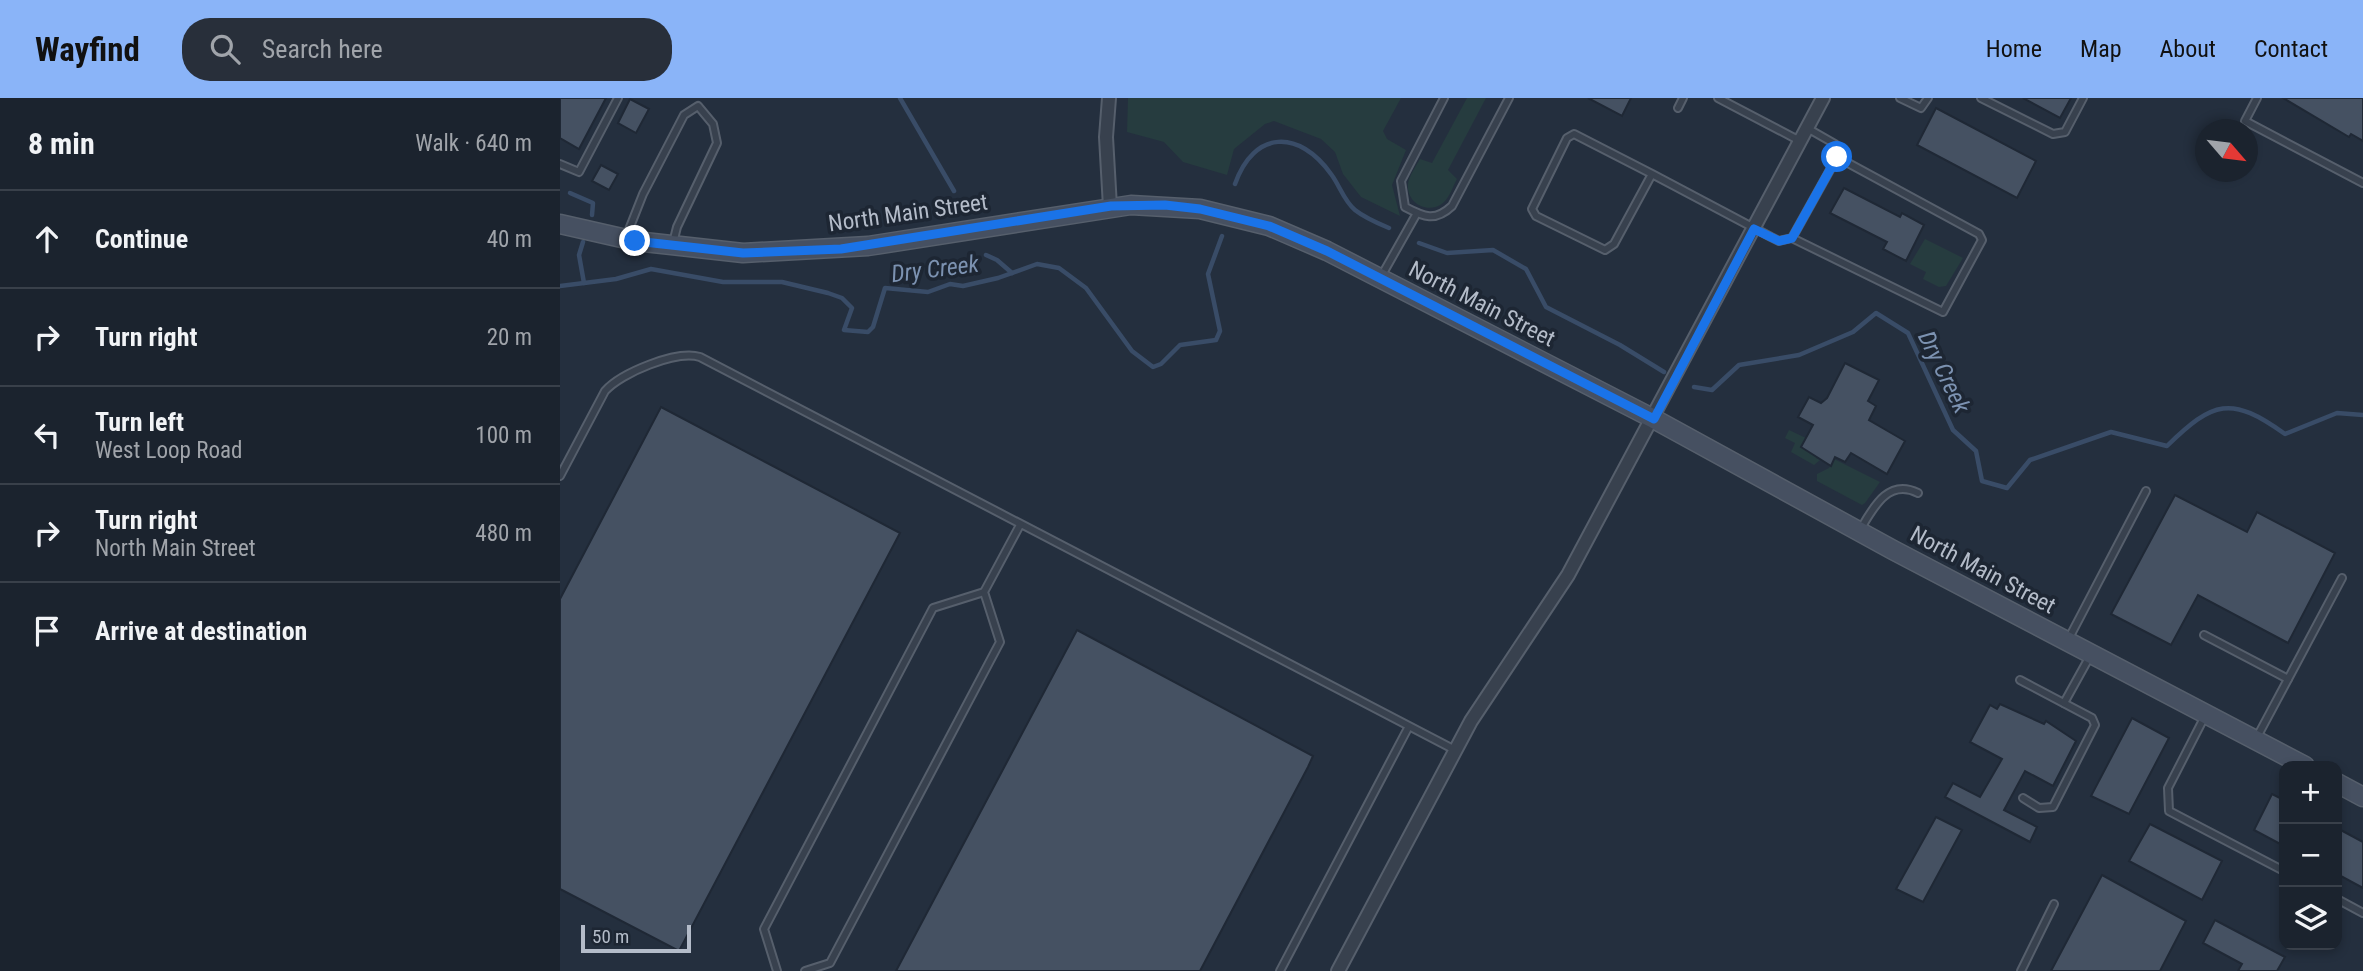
<!DOCTYPE html>
<html lang="en">
<head>
<meta charset="utf-8">
<style>
  body { margin:0; font-family:"Roboto Condensed",sans-serif; background:#282f3a; color:#f1f3f6 }
  .controls { position:absolute; right:21px; bottom:21px; display:grid; overflow:hidden; border-radius:14px; box-shadow:0 4px 10px #0003 }
  .controls button { width:63px; height:63px; display:grid; place-items:center; padding:0; border:0; border-bottom:2px solid #39404a; background:#1b232e; color:#f1f3f6; font:35px sans-serif }
  .compass { position:absolute; left:1635px; top:21px; width:63px; height:63px; border-radius:50%; background:#1b232e; box-shadow:0 4px 10px #0003; rotate:118deg }
  .scale { position:absolute; left:21px; bottom:18px; width:110px; box-sizing:border-box; padding-left:7px; border:4px solid #b4bcc9; border-top:0; font-size:19px; line-height:24px; white-space:nowrap; color:#b4bcc9; -webkit-text-stroke:5px #1d2633; paint-order:stroke }
  .stop { position:absolute; width:21px; height:21px; margin:-16px; border:5px solid #1a73e8; border-radius:50%; background:#fff }
  .stop.end { background:#1a73e8; border-color:#fff; box-shadow:0 2px 7px #0008 }
  .list { margin:0; padding:0; list-style:none }
  h2 { display:flex; justify-content:space-between; align-items:center; height:91px; margin:0; padding:0 28px; font-size:30px }
  h2 small { font-size:23px; font-weight:400; color:#a0a4aa }
  .list li { display:grid; grid-template-columns:46px 1fr auto; gap:21px; align-items:center; box-sizing:border-box; height:98px; padding:0 28px; border-top:2px solid #39404a }
  .list b { display:block; font-size:26px; white-space:nowrap }
  .list p { margin:0; font-size:23px; white-space:nowrap; color:#a0a4aa }
  .list em { font-size:23px; font-style:normal; color:#a0a4aa }
  .icon { flex:none; width:38px; height:38px; fill:none; stroke:currentColor; stroke-width:2; stroke-linecap:round; stroke-linejoin:round }
  .map { position:relative; flex:none; width:1803px; height:873px; overflow:hidden }
  header { display:flex; align-items:center; gap:42px; box-sizing:border-box; height:98px; padding:0 35px; background:#8ab4f8; color:#111 }
  header strong { font-size:33px }
  nav { display:flex; gap:38px; margin-inline-start:auto; font-size:24px }
  .search { width:490px; height:63px; background:#282f3a; display:flex; align-items:center; gap:18px; box-sizing:border-box; padding:0 24px; border-radius:28px; color:#a0a4aa; font-size:26px }
  main { display:flex }
  aside { flex:1; background:#1b232e }
  .map>svg:first-child { display:block }
</style>
</head>
<body>
<header>
<strong>Wayfind</strong>
<div class="search"><svg class="icon" aria-label="search" viewBox="0 0 24 24"><circle cx="10" cy="10" r="6"/><path d="M15 15l6 6"/></svg>Search here</div>
<nav><a>Home</a><a>Map</a><a>About</a><a>Contact</a></nav>
</header>
<main>
<aside>
<h2>8 min<small>Walk · 640 m</small></h2>
<ul class="list">
<li><svg class="icon" aria-label="ahead" viewBox="0 0 24 24"><path d="M12 20V5M6 11l6-6 6 6"/></svg><div><b>Continue</b></div><em>40 m</em></li>
<li><svg class="icon" aria-label="right" viewBox="0 0 24 24"><path d="M7 20v-9h11M14 6l5 5-5 5"/></svg><div><b>Turn right</b></div><em>20 m</em></li>
<li><svg class="icon" aria-label="left" viewBox="0 0 24 24"><path d="M17 20v-9H6M10 6l-5 5 5 5"/></svg><div><b>Turn left</b><p>West Loop Road</p></div><em>100 m</em></li>
<li><svg class="icon" aria-label="right" viewBox="0 0 24 24"><path d="M7 20v-9h11M14 6l5 5-5 5"/></svg><div><b>Turn right</b><p>North Main Street</p></div><em>480 m</em></li>
<li><svg class="icon" aria-label="arrive" viewBox="0 0 24 24"><path d="M6 21V4h12l-3 4 3 4H6"/></svg><div><b>Arrive at destination</b></div></li>
</ul>
</aside>
<div class="map">
<svg width="1803" height="873" viewBox="0 0 1803 873">
  <rect width="100%" height="100%" fill="#242f3e"/>
  <g fill="#263c3f">
    <polygon points="568,0 841,0 823,33 827,41 846,52 832,87 840,118 801,99 783,76 775,54 761,41 714,23 705,26 674,51 667,77 623,64 604,44 567,34"/>
    <path d="M907 0H926L888 72 897 81C893 88 890 99 883 105 868 117 846 105 848 86 849 78 856 68 860 61L872 65Z"/>
    <polygon points="1365,141 1403,160 1386,188 1379,189 1363,181 1366,174 1350,166"/>
    <polygon points="1229,332 1246,340 1241,349 1257,357 1256,360 1260,362 1254,367 1231,354 1235,345 1225,340"/>
    <polygon points="1274,361 1320,384 1305,405 1302,407 1257,383 1257,376 1269,370"/>
  </g>
  <g fill="none" stroke-linecap="round" stroke-linejoin="round">
    <g stroke="#394c67" stroke-width="4.5">
      <polyline points="340,0 394,93"/>
      <path d="M675 86C694 32 739 31 771 76 780 88 784 103 795 112 805 120 817 125 829 130"/>
      <polyline points="10,95 33,105 32,117"/>
      <polyline points="23,144 19,157 24,185"/>
      <polyline points="859,145 887,155 933,152 966,171 986,209 1060,247 1104,274"/>
      <polyline points="426,157 437,162 452,175"/>
      <polyline points="0,188 56,181 91,171 163,184 222,184 268,195 282,200 292,210 284,232 308,234 313,229 325,190 368,194 390,186 403,188 438,180 477,166 499,170 526,190 572,253 593,269 601,266 620,247 656,242 660,233 648,176 662,138"/>
      <path d="M1134 289 1152 292 1179 267 1239 257 1293 234 1316 215 1348 235 1393 332 1416 353 1422 383 1447 390 1470 362 1551 334 1607 348C1653 303 1671 297 1725 336L1777 315 1803 317"/>
    </g>
  </g>
  <g fill="#455162" stroke="#1f2835" stroke-width="2">
    <polygon points="0,0 46,0 19,51 0,40"/>
    <polygon points="1028,0 1071,0 1062,18"/>
    <polygon points="1463,0 1511,0 1500,20"/>
    <polygon points="1723,0 1803,0 1803,43 1791,36 1789,39"/>
    <polygon points="70,1 89,11 76,35 58,25"/>
    <polygon points="1376,10 1476,63 1457,100 1357,47"/>
    <polygon points="41,67 58,76 49,92 32,83"/>
    <polygon points="1284,90 1340,119 1342,115 1364,127 1346,163 1323,151 1327,144 1270,115"/>
    <polygon points="1285,265 1319,282 1308,303 1316,308 1309,322 1345,343 1327,376 1291,355 1285,364 1275,359 1271,368 1241,349 1253,327 1238,319 1249,299 1261,305 1267,300"/>
    <polygon points="101,309 340,435 119,853 0,791 0,501"/>
    <polygon points="1615,397 1687,434 1697,414 1775,455 1728,545 1638,497 1611,547 1551,516"/>
    <polygon points="517,532 753,658 748,669 640,873 336,873"/>
    <polygon points="1440,606 1484,626 1486,623 1516,643 1493,688 1465,673 1444,712 1477,729 1470,744 1385,699 1393,685 1420,699 1442,661 1410,644 1430,607 1437,611"/>
    <polygon points="1572,620 1609,640 1569,716 1531,698"/>
    <polygon points="1712,696 1724,702 1724,748 1694,732"/>
    <polygon points="1376,719 1402,732 1363,804 1336,791"/>
    <polygon points="1590,726 1662,763 1642,802 1569,763"/>
    <polygon points="1777,730 1803,744 1803,790 1777,776"/>
    <polygon points="1542,777 1626,823 1600,873 1491,873"/>
    <polygon points="1655,822 1725,859 1717,873 1678,873 1682,866 1643,845"/>
  </g>
  <g fill="none" stroke-linecap="round" stroke-linejoin="round">
    <defs>
      <g id="lane">
        <path d="M884 0 841 83 845 109C864 119 875 124 892 108L949 0"/>
        <polyline points="1158,0 1240,43"/>
        <polyline points="1340,0 1361,10 1368,0"/>
        <polyline points="1421,0 1493,36 1505,34 1523,0"/>
        <polyline points="1697,0 1685,23 1803,85"/>
        <polyline points="1118,10 1123,0"/>
        <polyline points="0,66 19,74 58,0"/>
        <polyline points="1092,76 1014,36 1007,40 972,111 976,118 1045,152 1054,146 1092,76 1211,139 1219,143 1232,140 1280,54 1275,46 1247,30"/>
        <polyline points="66,139 83,96 124,17 138,8 153,26 157,45 117,129 113,145"/>
        <polyline points="1232,140 1383,214 1422,142 1419,136 1277,59"/>
        <polyline points="822,177 857,115"/>
        <path d="M0 378 45 293C61 275 116 252 140 259L895 652"/>
        <path d="M1300 432C1313 410 1328 380 1358 395"/>
        <polyline points="1644,537 1728,581"/>
        <polyline points="1508,542 1586,393"/>
        <polyline points="1460,582 1532,620 1535,627 1493,709 1479,710 1463,700"/>
        <polyline points="1504,605 1530,558"/>
        <polyline points="1645,618 1608,690 1609,713 1724,773"/>
        <polyline points="1696,641 1782,480"/>
        <polyline points="1777,801 1803,815"/>
        <polyline points="217,873 204,831 373,510 424,494"/>
        <polyline points="245,873 270,865 440,544 424,494 460,427"/>
        <polyline points="720,873 848,630"/>
        <polyline points="1461,873 1494,806"/>
      </g>
      <g id="street">
        <polyline points="549,0 546,39 550,109"/>
        <polyline points="778,873 911,623 1008,477 1263,0"/>
      </g>
      <g id="secondary">
        <polyline points="0,126 75,143 183,155 308,148 571,107 640,111 709,128 767,153 1094,321 1333,452 1745,668"/>
        <polyline points="1777,685 1803,699"/>
      </g>
    </defs>
    <use href="#lane" stroke="#565f6c" stroke-width="10"/>
    <use href="#street" stroke="#565f6c" stroke-width="16"/>
    <use href="#secondary" stroke="#565f6c" stroke-width="21"/>
    <use href="#lane" stroke="#38414e" stroke-width="6"/>
    <use href="#street" stroke="#38414e" stroke-width="12"/>
    <use href="#secondary" stroke="#465061" stroke-width="18"/>
  </g>
  <g fill="none" stroke-linecap="round" stroke-linejoin="round">
    <polyline stroke="#1a73e8" stroke-width="9" points="75,143 183,155 281,151 551,108 605,107 640,111 709,128 767,153 1094,321 1194,131 1219,143 1232,140 1277,59"/>
  </g>
  <g text-anchor="middle" dominant-baseline="central" stroke-width="7" stroke-linejoin="round" paint-order="stroke">
    <g font-size="23" fill="#b4bcc9" stroke="#1d2633">
      <text transform="translate(348 115) rotate(-8)">North Main Street</text>
      <text transform="translate(922 206) rotate(27)">North Main Street</text>
      <text transform="translate(1423 472) rotate(28)">North Main Street</text>
    </g>
    <g font-size="24" font-style="italic" fill="#7c92b1" stroke="#1d2633">
      <text transform="translate(375 171) rotate(-7)">Dry Creek</text>
      <text transform="translate(1384 274) rotate(64)">Dry Creek</text>
    </g>
  </g>
</svg>
<div class="controls">
<button>+</button>
<button>−</button>
<button><svg class="icon" aria-label="layers" viewBox="0 0 24 24"><path d="M12 4l9 5-9 5-9-5zM3 14l9 5 9-5"/></svg></button>
</div>
<svg class="compass" viewBox="-18 -18 36 36"><path d="M0-13l5 13h-10z" fill="#e53935"/><path d="M0 13l5-13h-10z" fill="#a0a4aa"/></svg>
<div class="scale">50 m</div>
<div class="stop" style="left:1277px;top:59px"></div>
<div class="stop end" style="left:75px;top:143px"></div>
</div>
</main>
</body>
</html>
